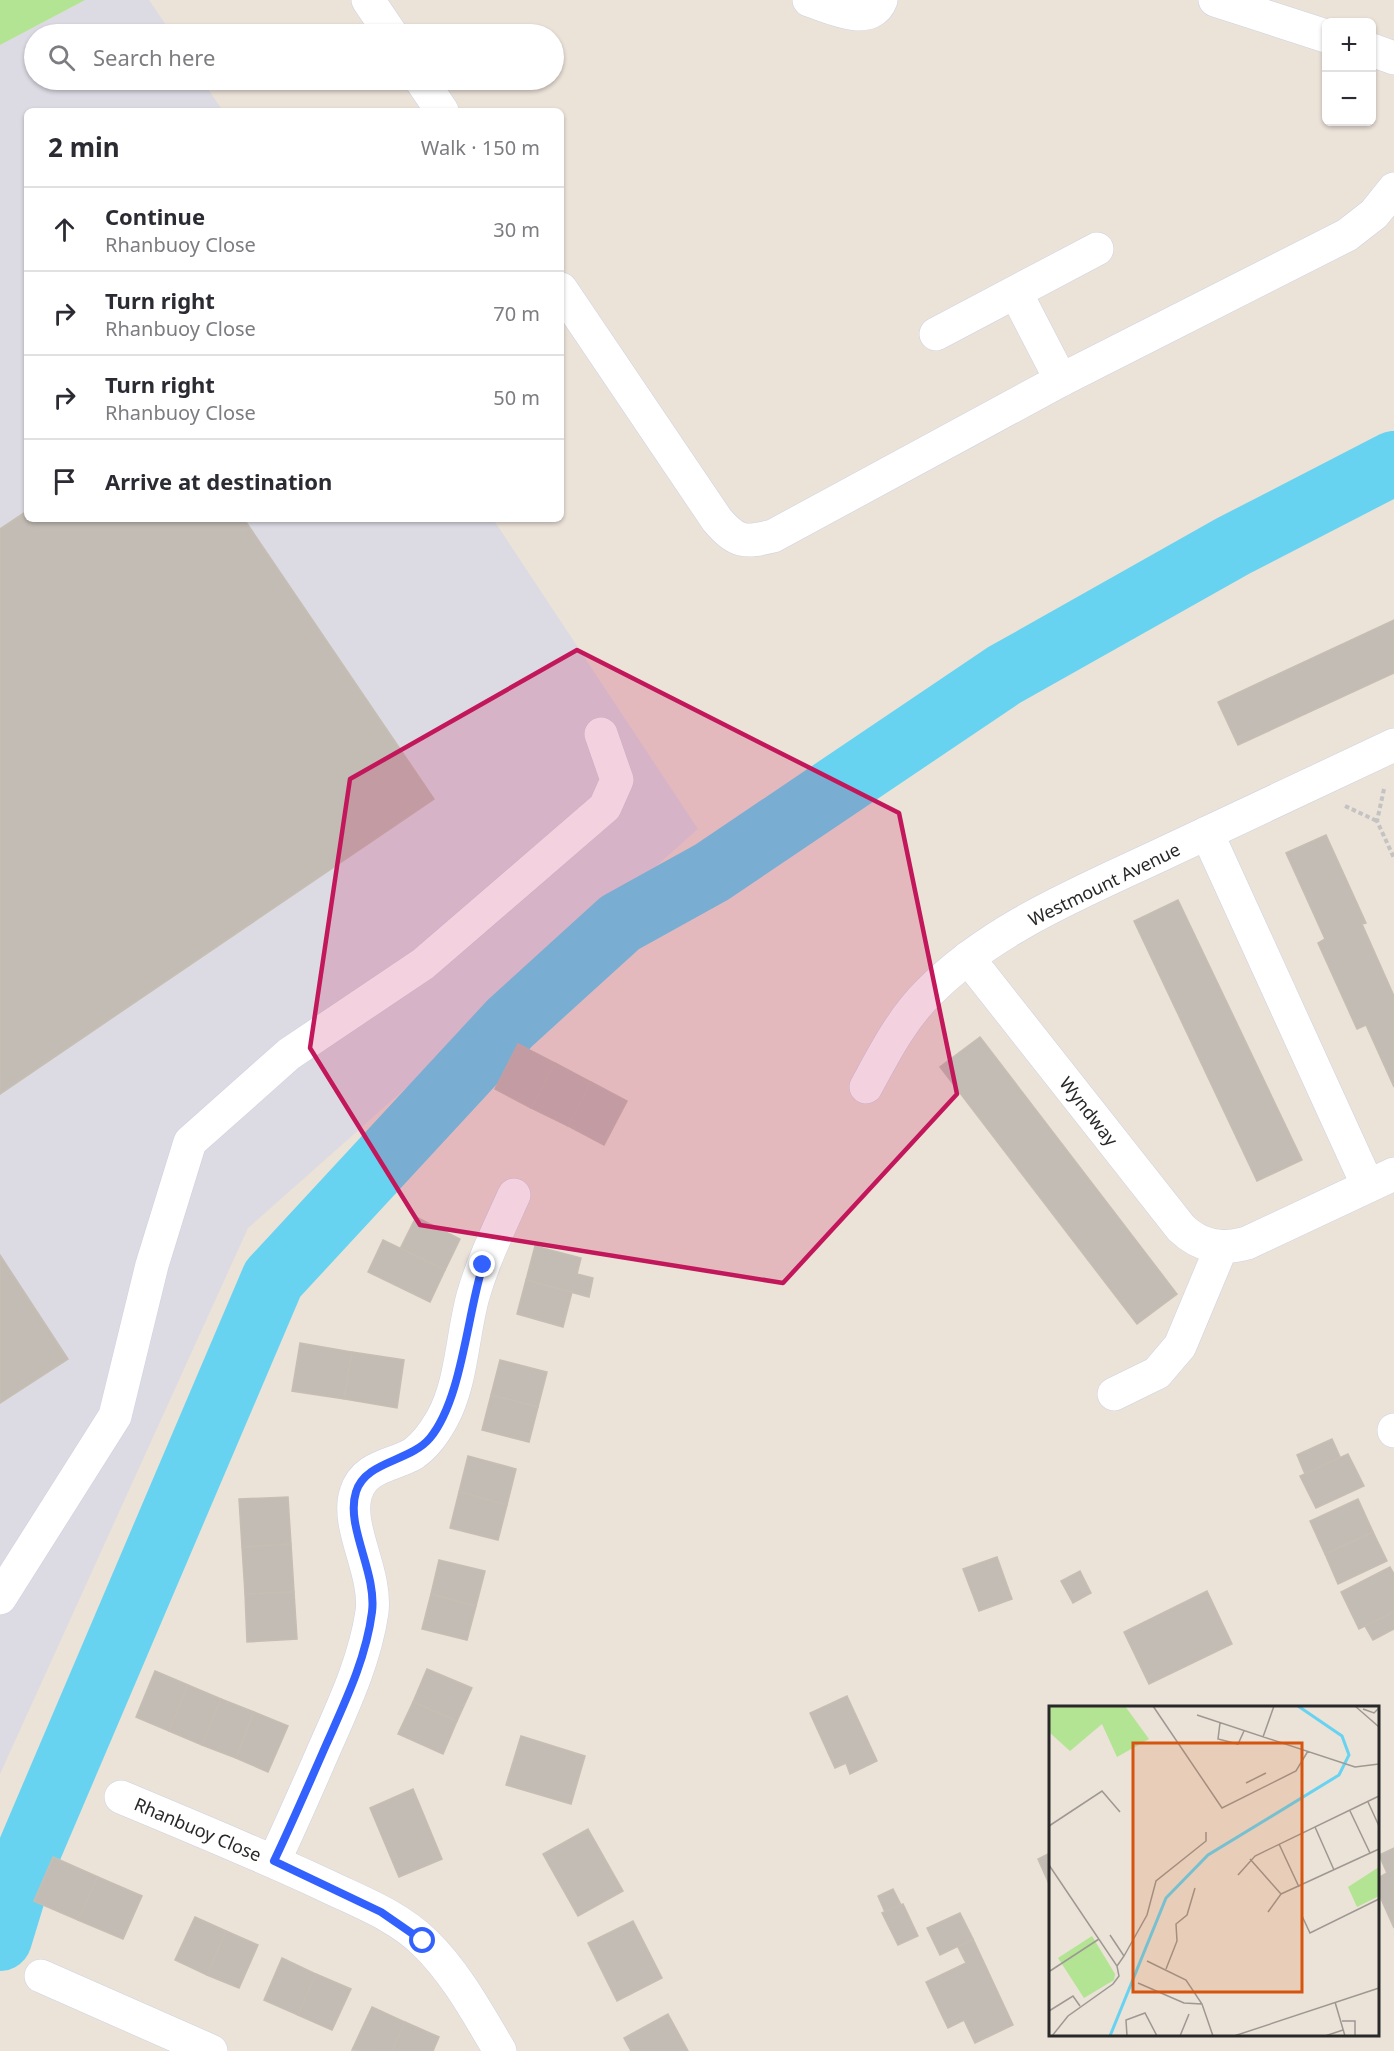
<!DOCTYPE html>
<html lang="en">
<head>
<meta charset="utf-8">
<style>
  body { margin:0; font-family:"Noto Sans",sans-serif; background:#f7f7f7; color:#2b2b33 }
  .controls { position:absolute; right:18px; top:18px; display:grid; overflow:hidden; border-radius:9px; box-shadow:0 2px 4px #0004 }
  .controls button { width:54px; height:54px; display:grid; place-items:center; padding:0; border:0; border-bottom:2px solid #e1e1e2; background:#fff; color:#2b2b33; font:30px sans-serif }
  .stop { position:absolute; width:18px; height:18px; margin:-14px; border:4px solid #3261fe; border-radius:50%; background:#fff }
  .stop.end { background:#3261fe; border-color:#fff; box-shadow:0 2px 6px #0008 }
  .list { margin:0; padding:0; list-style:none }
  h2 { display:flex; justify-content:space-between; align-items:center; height:78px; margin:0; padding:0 24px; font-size:26px }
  h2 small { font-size:20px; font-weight:400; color:#7c7c81 }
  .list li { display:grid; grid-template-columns:39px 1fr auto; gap:18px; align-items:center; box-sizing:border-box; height:84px; padding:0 24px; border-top:2px solid #e1e1e2 }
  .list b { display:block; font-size:22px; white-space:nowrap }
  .list p { margin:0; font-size:20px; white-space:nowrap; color:#7c7c81 }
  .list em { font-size:20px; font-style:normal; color:#7c7c81 }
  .icon { flex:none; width:33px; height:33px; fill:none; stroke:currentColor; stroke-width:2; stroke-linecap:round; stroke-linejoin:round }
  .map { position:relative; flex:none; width:1394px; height:2051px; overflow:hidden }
  .search { position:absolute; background:#fff; box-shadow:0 2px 4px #0004; left:24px; top:24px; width:540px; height:66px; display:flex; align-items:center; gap:15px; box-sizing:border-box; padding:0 21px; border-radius:33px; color:#7c7c81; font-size:22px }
  .panel { position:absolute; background:#fff; box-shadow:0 2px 4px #0004; left:24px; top:108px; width:540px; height:414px; border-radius:9px }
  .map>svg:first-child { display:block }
</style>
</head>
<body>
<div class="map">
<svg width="1394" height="2051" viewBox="0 0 1394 2051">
  <rect width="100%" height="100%" fill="#ebe2d8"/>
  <polygon fill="#dcdae3" points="85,0 149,0 172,34 34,34 34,80 202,80 223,111 27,111 27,519 493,519 698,829 248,1228 0,1774 0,45"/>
  <polygon fill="#b2e493" points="0,0 85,0 0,45"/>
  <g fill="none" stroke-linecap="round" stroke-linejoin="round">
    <polyline stroke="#67d3f1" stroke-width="64" points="0,1939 21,1870 273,1279 510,1023 620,923 712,872 1004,675 1233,546 1394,463"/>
  </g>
  <g fill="#c3bcb5" stroke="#c6beb3" stroke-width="1.5">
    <polygon points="27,511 27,519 244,519 434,799 0,1094 0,529"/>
    <polygon points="1394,620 1394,673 1238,745 1218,702"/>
    <polygon points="1326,835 1366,923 1362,924 1394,996 1394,1087 1366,1025 1357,1029 1318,943 1325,939 1286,853"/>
    <polygon points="1178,900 1302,1160 1257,1181 1134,921"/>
    <polygon points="980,1037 1177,1294 1137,1324 940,1067"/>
    <polygon points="518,1044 555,1063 531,1108 495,1089"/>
    <polygon points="555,1063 591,1082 568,1126 531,1108"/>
    <polygon points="591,1082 627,1101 604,1145 568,1126"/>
    <polygon points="416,1217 460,1239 445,1270 400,1249"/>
    <polygon points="383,1240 445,1270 430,1302 368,1272"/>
    <polygon points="535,1246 581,1258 577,1274 593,1278 589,1297 526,1280"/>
    <polygon points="0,1255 68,1359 0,1403"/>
    <polygon points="526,1280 572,1292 563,1327 517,1314"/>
    <polygon points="300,1343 352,1352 344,1399 292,1391"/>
    <polygon points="352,1352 404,1360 397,1408 344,1399"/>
    <polygon points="500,1360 547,1372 538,1407 491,1395"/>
    <polygon points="491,1395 538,1407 529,1442 482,1430"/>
    <polygon points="1332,1439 1340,1457 1305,1474 1297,1455"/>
    <polygon points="1348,1454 1364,1486 1316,1508 1300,1476"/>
    <polygon points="468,1456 516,1469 507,1505 459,1492"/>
    <polygon points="459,1492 507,1505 498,1540 450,1528"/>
    <polygon points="288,1497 291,1544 242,1547 239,1499"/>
    <polygon points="1358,1499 1373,1532 1325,1554 1310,1521"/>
    <polygon points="1373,1532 1387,1561 1338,1584 1325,1554"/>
    <polygon points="291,1544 294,1592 245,1594 242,1547"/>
    <polygon points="997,1557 1012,1599 979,1611 963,1569"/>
    <polygon points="439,1560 485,1571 476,1606 431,1594"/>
    <polygon points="1390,1567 1394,1574 1394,1612 1359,1629 1341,1592"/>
    <polygon points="1080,1571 1091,1593 1073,1603 1061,1581"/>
    <polygon points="1207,1591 1232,1644 1149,1684 1124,1632"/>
    <polygon points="294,1592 297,1639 247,1642 245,1594"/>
    <polygon points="431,1594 476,1606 467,1640 422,1629"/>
    <polygon points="1394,1612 1394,1629 1373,1640 1365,1626"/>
    <polygon points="427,1669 472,1688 457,1721 413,1702"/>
    <polygon points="155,1671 188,1685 169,1731 136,1717"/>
    <polygon points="188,1685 221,1699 202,1745 169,1731"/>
    <polygon points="847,1696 877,1761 850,1774 846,1763 835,1768 810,1713"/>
    <polygon points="221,1699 254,1712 236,1758 202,1745"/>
    <polygon points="413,1702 457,1721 443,1754 398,1734"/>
    <polygon points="254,1712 288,1726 268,1772 236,1758"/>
    <polygon points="521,1736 585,1756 571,1804 506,1785"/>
    <polygon points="413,1789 442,1859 399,1877 370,1808"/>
    <polygon points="588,1829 623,1891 578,1916 543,1854"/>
    <polygon points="1394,1848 1394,1928 1378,1892 1378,1878 1387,1873 1379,1855"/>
    <polygon points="1050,1853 1050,1886 1038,1859"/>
    <polygon points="53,1857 98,1877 78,1920 34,1901"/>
    <polygon points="98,1877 142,1896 123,1939 78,1920"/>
    <polygon points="893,1889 901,1905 885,1912 878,1896"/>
    <polygon points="903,1904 918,1936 898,1945 882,1913"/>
    <polygon points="960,1913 973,1939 940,1955 927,1928"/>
    <polygon points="195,1917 226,1931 207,1975 175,1960"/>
    <polygon points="633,1921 662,1978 617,2001 588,1943"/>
    <polygon points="226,1931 258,1945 239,1988 207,1975"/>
    <polygon points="973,1939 1013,2025 975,2043 964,2020 948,2028 926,1982 966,1963 958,1947"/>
    <polygon points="282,1958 316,1974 298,2015 264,2000"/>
    <polygon points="316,1974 351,1989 332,2030 298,2015"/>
    <polygon points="372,2007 405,2022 392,2051 352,2050"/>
    <polygon points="668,2014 688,2051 631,2051 624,2038"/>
    <polygon points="405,2022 439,2037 433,2051 392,2051"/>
  </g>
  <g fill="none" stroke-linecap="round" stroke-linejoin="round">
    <defs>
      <g id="minor">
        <polyline points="368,0 391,34"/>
        <path d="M809 0C828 6 871 28 881 0"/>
        <polyline points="1215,0 1326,36"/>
        <polyline points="1372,50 1394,58"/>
        <polyline points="421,80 442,111"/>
        <path d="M561 289 717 520C737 543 744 543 773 536L1061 380 1347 235 1374 214 1394 189"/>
        <polyline points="1016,293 1061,380"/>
        <polyline points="936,334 1097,249"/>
        <polyline points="1207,833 1368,1186"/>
        <path d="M968 958 1181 1228C1201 1247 1221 1250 1247 1243L1394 1174"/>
        <path d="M866 1087C884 1054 901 1020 928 993 990 930 1077 894 1156 857 1236 819 1315 782 1394 745"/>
        <polyline points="1114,1394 1157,1373 1180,1346 1221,1248"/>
        <polyline points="1394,1430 1394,1431"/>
        <polyline points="0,1598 115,1416 152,1265 190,1142 289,1054 423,964 605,807 617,780 601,734"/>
        <path d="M121 1797C190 1826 259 1854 327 1886 360 1902 398 1916 425 1943 456 1973 478 2014 500 2051"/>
        <path d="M274 1861C292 1823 309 1784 326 1745 345 1702 365 1659 372 1612 377 1572 345 1526 356 1493 364 1466 392 1466 413 1454 426 1445 434 1433 442 1419 462 1383 462 1336 473 1296 483 1261 499 1228 514 1195"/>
        <polyline points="41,1976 211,2051"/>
      </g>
    </defs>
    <use href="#minor" stroke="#ced2e2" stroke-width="34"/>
    <g stroke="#c3c3c3" stroke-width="4" stroke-dasharray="4.5 3" stroke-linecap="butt">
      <polyline points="1384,789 1377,821 1394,858"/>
      <polyline points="1345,806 1377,821"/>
    </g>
    <use href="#minor" stroke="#fff" stroke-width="33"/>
  </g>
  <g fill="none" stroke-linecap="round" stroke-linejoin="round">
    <path stroke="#3261fe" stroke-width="8" d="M423 1941 381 1912 274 1861C292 1823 309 1784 326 1745 345 1702 366 1659 372 1612 377 1572 345 1526 356 1492 365 1461 410 1462 430 1438 462 1399 467 1315 483 1265"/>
  </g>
  <path fill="#c2185b" fill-opacity="0.2" stroke="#c2185b" stroke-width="4.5" stroke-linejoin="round" d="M577 650 899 813 957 1094 783 1283 420 1225 310 1048 350 779Z"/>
  <g text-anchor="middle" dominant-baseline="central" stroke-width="5" stroke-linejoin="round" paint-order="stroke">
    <g font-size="18" fill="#282828" stroke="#fff">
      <text transform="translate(1104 884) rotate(-26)">Westmount Avenue</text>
      <text transform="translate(1089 1111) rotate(52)">Wyndway</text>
      <text transform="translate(198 1829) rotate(23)">Rhanbuoy Close</text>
    </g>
  </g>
  <g transform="translate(1049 1706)">
    <rect width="330" height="330" fill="#ebe2d8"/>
    <path d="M0 0H76L100 33 68 51 53 18 21 45 0 26ZM330 161V190L308 201 299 181ZM43 230 66 268 65 274 35 292 9 252Z" fill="#b2e493"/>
    <path fill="none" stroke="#67d3f1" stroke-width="3" d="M61 330 117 192 159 149 290 69 300 49 293 30 249 0"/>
    <path fill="none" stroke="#9d9892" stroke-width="1.5" d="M104 0 173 102 247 65 259 45M306 0 330 21M314 3 325 7 330 2M148 9 306 61 330 58M171 17 169 33 189 38 195 25M214 31 225 0M197 77 217 67M319 96 330 120M301 105 321 147M0 120 53 85 71 106M266 121 285 164M230 138 250 181M201 153 232 188M0 159 68 260 70 270 64 278 19 310 3 330M189 169 206 150 330 90M232 188 330 143M219 206 232 188M253 210 261 227 330 193M61 229 75 250 68 260M75 250 98 209 107 175 157 135V126M98 255 137 274 153 298 164 330M117 263 128 235 127 218 138 209 146 182M1 265 50 233M89 277 135 297 153 298M286 296 296 330M0 305 24 290 31 300M293 315H306V330M78 330 77 314 96 307 108 330M131 330 140 308M185 330 330 282M276 330 294 324"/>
    <path fill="#d5540f" fill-opacity="0.15" stroke="#d5540f" stroke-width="3" d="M84 37H253V286H84Z"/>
    <rect width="330" height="330" fill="none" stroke="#282828" stroke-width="3"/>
  </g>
</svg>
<div class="controls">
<button>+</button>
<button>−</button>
</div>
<div class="stop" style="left:423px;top:1941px"></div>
<div class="stop end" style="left:483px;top:1265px"></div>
<div class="search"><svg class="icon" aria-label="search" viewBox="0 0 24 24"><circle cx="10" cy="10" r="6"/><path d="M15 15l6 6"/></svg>Search here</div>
<section class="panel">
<h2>2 min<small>Walk · 150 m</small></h2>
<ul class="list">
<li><svg class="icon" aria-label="ahead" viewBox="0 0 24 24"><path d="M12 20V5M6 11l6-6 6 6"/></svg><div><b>Continue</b><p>Rhanbuoy Close</p></div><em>30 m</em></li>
<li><svg class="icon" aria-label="right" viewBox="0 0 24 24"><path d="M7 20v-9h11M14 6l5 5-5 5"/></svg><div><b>Turn right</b><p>Rhanbuoy Close</p></div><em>70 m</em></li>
<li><svg class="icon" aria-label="right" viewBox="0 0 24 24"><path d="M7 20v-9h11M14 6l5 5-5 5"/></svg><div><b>Turn right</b><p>Rhanbuoy Close</p></div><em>50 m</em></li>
<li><svg class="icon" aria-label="arrive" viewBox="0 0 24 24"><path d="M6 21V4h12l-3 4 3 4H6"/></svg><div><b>Arrive at destination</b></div></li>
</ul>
</section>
</div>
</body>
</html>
